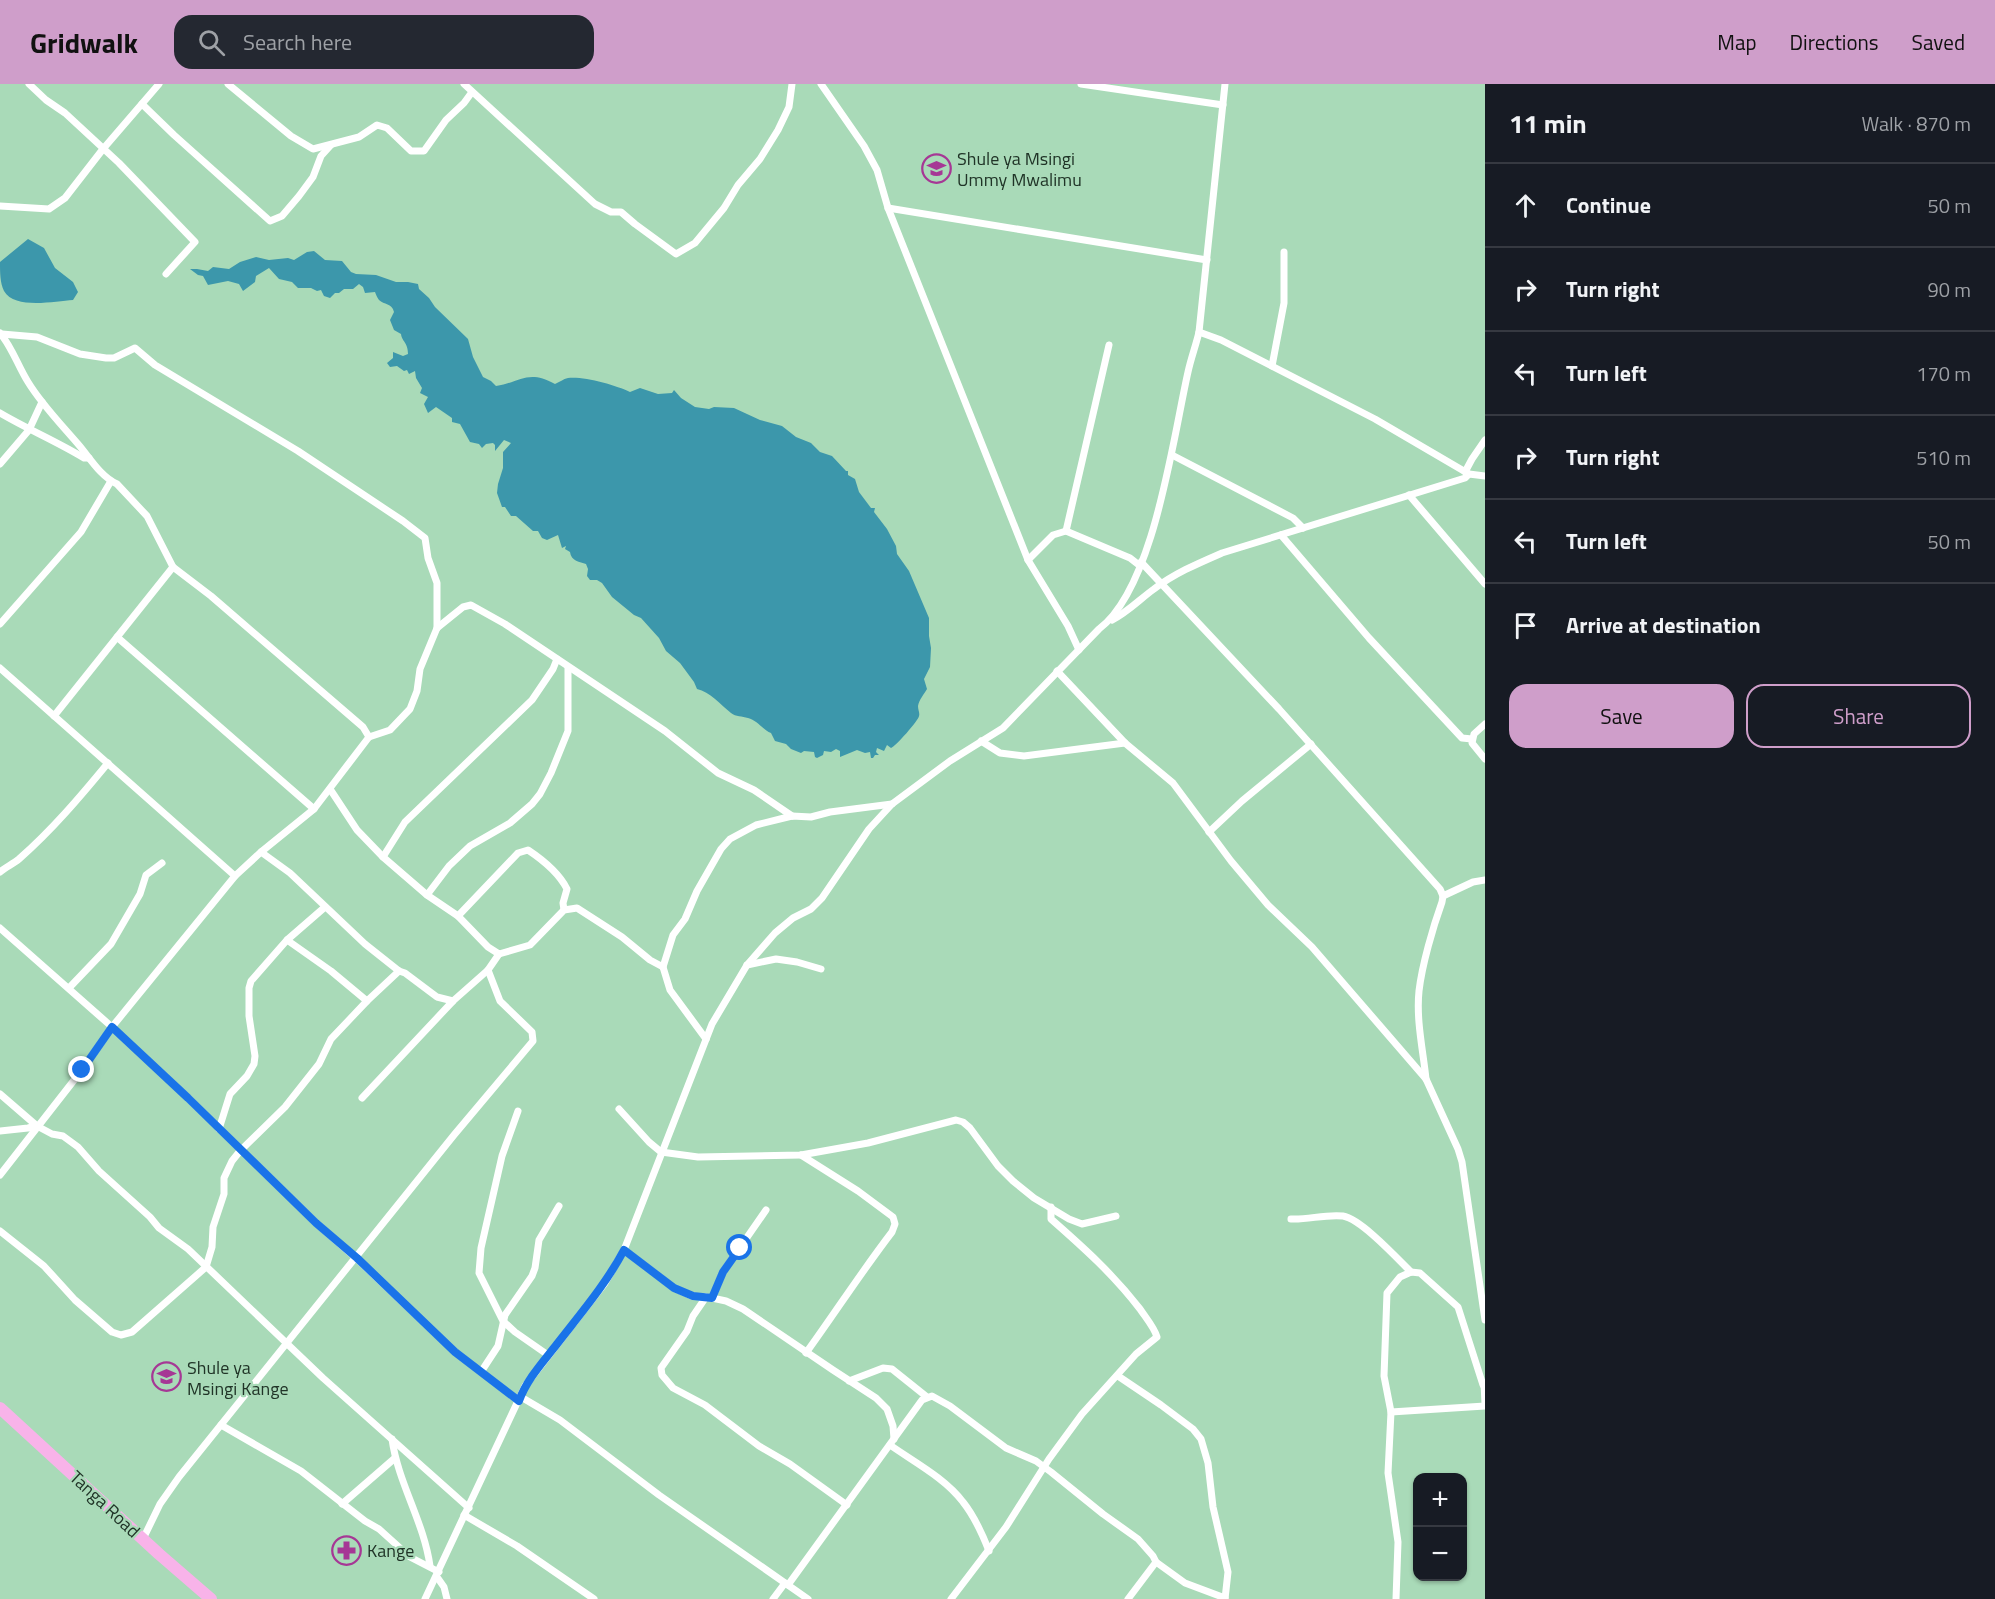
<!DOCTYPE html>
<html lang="en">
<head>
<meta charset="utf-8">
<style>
  body { margin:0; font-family:"Titillium Web",sans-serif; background:#242831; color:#f1f3f6 }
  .controls { position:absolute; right:18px; bottom:18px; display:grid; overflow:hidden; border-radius:12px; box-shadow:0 2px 4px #0004 }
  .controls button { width:54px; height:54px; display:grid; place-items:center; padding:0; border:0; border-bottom:2px solid #363941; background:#171b24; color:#f1f3f6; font:30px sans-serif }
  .stop { position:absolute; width:18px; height:18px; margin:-14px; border:4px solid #1a73e8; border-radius:50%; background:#fff }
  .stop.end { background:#1a73e8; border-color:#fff; box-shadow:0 2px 6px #0008 }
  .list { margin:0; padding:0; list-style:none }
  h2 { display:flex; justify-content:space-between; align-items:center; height:78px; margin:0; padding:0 24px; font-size:26px }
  h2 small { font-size:20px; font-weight:400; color:#9ea1a6 }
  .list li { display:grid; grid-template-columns:39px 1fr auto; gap:18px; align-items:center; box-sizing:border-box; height:84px; padding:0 24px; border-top:2px solid #363941 }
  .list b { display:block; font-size:22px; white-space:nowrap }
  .list em { font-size:20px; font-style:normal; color:#9ea1a6 }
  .actions { display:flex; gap:12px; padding:18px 24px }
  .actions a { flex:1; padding:14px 0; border:2px solid #cf9eca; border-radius:18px; text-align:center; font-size:21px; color:#cf9eca }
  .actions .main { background:#cf9eca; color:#111 }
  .icon { flex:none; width:33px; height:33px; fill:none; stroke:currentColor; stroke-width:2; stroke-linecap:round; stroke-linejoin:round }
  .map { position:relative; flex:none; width:1485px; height:1515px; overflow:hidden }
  header { display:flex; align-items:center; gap:36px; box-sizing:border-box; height:84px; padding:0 30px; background:#cf9eca; color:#111 }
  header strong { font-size:28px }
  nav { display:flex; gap:33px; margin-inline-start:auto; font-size:21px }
  .search { width:420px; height:54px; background:#242831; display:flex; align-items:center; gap:15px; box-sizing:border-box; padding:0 21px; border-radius:18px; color:#9ea1a6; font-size:22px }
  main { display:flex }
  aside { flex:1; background:#171b24 }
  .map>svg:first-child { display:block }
</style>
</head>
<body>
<header>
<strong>Gridwalk</strong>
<div class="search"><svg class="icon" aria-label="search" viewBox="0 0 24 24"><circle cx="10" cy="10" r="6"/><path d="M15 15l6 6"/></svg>Search here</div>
<nav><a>Map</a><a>Directions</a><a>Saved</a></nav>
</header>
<main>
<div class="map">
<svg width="1485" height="1515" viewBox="0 0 1485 1515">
  <rect width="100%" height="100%" fill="#a9dab8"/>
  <g fill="#3c97ab">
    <path d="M28 155 44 164 55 184 73 198 78 208 73 216C55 217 15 226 4 207 0 199 0 188 0 178Z"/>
    <path d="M314 167 325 176 342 177 351 188 356 190 376 191 396 198H408L418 200 419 205 429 214 435 223 468 255 473 273 483 293 491 297 496 302C521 298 528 285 555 300 560 298 563 295 568 294 583 292 616 301 630 308L640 304 658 310 672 309 674 306 681 314 695 323 709 325 714 323 734 324 760 336 782 342 796 353 811 359 820 368 832 372 846 387H848V391L855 395 859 408 871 424H875L874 428 887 445 896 462 897 470 909 487 929 534V552L931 564 930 583 924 595 927 605C924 610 919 616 918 622 918 626 920 629 919 632 919 636 895 663 891 664L887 661 884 667 877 664 876 668 879 671H875L873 674H871L870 668 865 669 857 666 840 673V667L836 665 831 668 824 667 823 671 817 674 815 673 814 668 804 667 801 669 791 665 786 660 775 657 771 649C763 646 757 636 748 634 742 632 736 633 731 629 720 620 710 608 697 605L694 598 680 579 666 567 659 554 641 534 634 531 612 513 602 499 597 496H590L587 492 588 485 586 480C580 478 571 477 570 468L565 465 566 462 562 464 558 451 547 456 542 454 538 447H533L516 432H511L505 423H502L497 409 498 400 503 384V368L511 359 504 356 495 367V361L493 359 486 360 482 364 479 360 470 358 460 340 452 338V334L436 323 428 329 424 320 428 313 420 309 422 304 416 294 415 287 409 290 407 286 404 287 397 282 390 283 387 279 393 274V268L403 272 408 270C408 258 402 258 401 250L394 246 390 236 394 228C392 219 384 221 379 216 377 213 376 211 375 208L365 209 363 203 359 200 353 205H344L339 209H335L330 214 324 212 321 206 317 207 311 204H298L292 198 279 195 269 184 256 192 255 198 243 207 239 200 228 197 208 201 203 192 198 191 190 185H197L208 187 213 183 229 185 240 178 256 173 269 176 288 174 294 176 307 168Z"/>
  </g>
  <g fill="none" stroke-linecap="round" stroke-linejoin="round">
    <g stroke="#fff" stroke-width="7">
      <polyline points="29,0 46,16 65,29 119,79 195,158 166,190"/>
      <polyline points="228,0 291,52 313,65 359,53 377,41 387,44 411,67 424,67 446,36 464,19 472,8"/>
      <polyline points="464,0 595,120 611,128 621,128 635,140 676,170 695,159 724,124 738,101 760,75 778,46 789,23 792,0"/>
      <polyline points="821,0 864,62 877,86 888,124 1028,476 1068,542 1079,566"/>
      <polyline points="1081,0 1223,21"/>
      <polyline points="142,20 174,51 270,137 282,132 299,112 313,93 321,72 331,61"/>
      <polyline points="0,122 49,125 65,114 103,65 159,0"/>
      <polyline points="888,124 1207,176"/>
      <polyline points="1199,248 1221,256 1375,335 1469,390"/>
      <path d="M0 249C12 263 18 282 28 298 42 321 61 340 78 360 90 374 100 392 117 400L147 432 173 483 211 512 363 643 369 653 314 725 261 768 235 792 112 943 82 986 0 1091"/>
      <polyline points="2,250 37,253 80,270 106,274 114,274 135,264 155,281 298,367 403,437 425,454 428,474 437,499 437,544"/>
      <polyline points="1272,282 1284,219 1284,168"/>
      <path d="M0 329C27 345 56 357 84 374H89"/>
      <polyline points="1172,371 1293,434 1303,444"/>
      <polyline points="0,380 29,346 42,318"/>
      <polyline points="1465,388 1472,375 1485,356"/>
      <polyline points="1409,411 1485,500"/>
      <polyline points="1066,447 1109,261"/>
      <polyline points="1281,451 1369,554 1462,654 1472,655"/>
      <path d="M1028 476 1053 451 1066 447 1130 474 1139 481 1141 478 1279 625 1440 805 1443 812 1442 818C1433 843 1422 881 1419 907 1416 936 1423 966 1426 995"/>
      <path d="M1112 536C1128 528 1140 515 1154 505 1175 489 1199 479 1222 469L1465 394 1469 390 1485 392"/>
      <polyline points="0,540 81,448 111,397"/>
      <polyline points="117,553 314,725"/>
      <polyline points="0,584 235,792"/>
      <polyline points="1057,587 1125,659 1173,699 1231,777 1268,821 1312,863 1426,995 1458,1065 1462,1078 1485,1236"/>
      <polyline points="54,632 173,483"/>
      <polyline points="1485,640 1474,650 1472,659 1485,675"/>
      <polyline points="369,653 390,646 410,625 417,607 420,585 437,544 463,523 471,521 505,540 665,647 718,689 754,706 792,732"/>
      <polyline points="981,657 1000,669 1024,672 1125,659"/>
      <polyline points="330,705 357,746 383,773 427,811 458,832 488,863 499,870 530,861 564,826 577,824 622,853 650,876 663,883"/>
      <polyline points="1209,748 1242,717 1311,660"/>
      <polyline points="261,768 290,789 365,860 399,887 405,889 437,913 453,917"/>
      <polyline points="383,773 405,738 532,616 553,585 557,575"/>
      <path d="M0 788C6 783 13 780 19 775 52 746 80 713 108 679"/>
      <polyline points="427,811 449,782 470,762 510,739 532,720 540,710 551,689 568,647 568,583"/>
      <polyline points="1443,812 1473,798 1485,796"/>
      <path d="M458 832 518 769 528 766C543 776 559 789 567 805L563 819 564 826"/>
      <polyline points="0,844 112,943 188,1014 316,1139 356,1174 455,1268 519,1317"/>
      <polyline points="287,856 331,887 367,917"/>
      <polyline points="747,881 776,875 797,878 821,885"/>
      <polyline points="69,904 111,860 140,810 146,791 162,779"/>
      <polyline points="706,955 670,906 663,883 673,851 685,835 697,807 721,765 730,755 756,741 792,732 811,733 830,728 892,720"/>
      <polyline points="0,1010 37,1042 52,1050 63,1052 78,1063 99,1087 150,1133 159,1144 188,1165 323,1294 469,1424"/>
      <polyline points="362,1014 453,917 488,886 499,870"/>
      <polyline points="619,1025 649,1058 661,1068 698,1073 801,1071 868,1059 956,1036 963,1038 970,1044 998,1082 1013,1097 1034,1114 1069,1135 1082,1140 1116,1132"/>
      <polyline points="518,1027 502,1072 481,1164 479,1189 503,1237 515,1248 548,1271"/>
      <polyline points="219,1045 230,1010 247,992 254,980 255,972 249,932 249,904 251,897 287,856 325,823"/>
      <polyline points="0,1047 28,1044 36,1042"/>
      <path d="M801 1071 858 1107 893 1133 895 1140 892 1148C862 1187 835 1229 806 1269"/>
      <path d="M1291 1135C1308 1136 1325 1130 1343 1132 1361 1135 1397 1174 1411 1188"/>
      <polyline points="0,1147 44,1182 75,1216 112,1248 121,1251 132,1248 206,1183 212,1163 213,1143 224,1110 224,1094 232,1077 240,1067 285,1023 319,980 331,955 367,917 399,887"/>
      <polyline points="624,1166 674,1204 692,1212 712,1214 726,1217 743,1225 833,1286 876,1314 887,1325 893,1342 894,1355"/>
      <polyline points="706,1213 693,1232 687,1247 661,1284 662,1291 673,1304 705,1321 759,1362 790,1380 847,1421"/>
      <polyline points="712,1214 723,1188 766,1126"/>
      <polyline points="481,1288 498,1262 505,1231 532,1192 535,1184 539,1156 559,1122"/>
      <polyline points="1118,1292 1161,1321 1193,1345 1201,1355 1208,1379 1213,1423 1228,1488 1225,1515"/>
      <polyline points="849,1297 883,1284 892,1285 927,1313"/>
      <polyline points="1484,1299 1485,1320"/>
      <polyline points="521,1313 560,1336 659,1411 808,1515"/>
      <polyline points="1391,1328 1485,1322"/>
      <polyline points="221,1341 301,1387 365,1437 379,1445 410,1473 439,1488"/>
      <path d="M392 1355C398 1399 424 1438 430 1482"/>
      <path d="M890 1361C914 1378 945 1394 963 1418 975 1433 982 1449 989 1467"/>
      <polyline points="342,1420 395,1374"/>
      <polyline points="464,1431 517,1462 594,1515"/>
      <polyline points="143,1455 160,1420 179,1393 454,1051 533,957 532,948 500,917 488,886"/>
      <polyline points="437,1493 444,1503 447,1515"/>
      <polyline points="788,1501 922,1316 932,1312 950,1322 1006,1364 1036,1377 1051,1388 1103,1430 1138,1455 1153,1472 1156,1478 1185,1499 1225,1514"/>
      <path d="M425 1515 525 1302 605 1199 624 1166 712 940 747 881 775 849 793 834 811 825 822 814 869 745 892 720 950 677 1003 644 1099 545C1154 504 1173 354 1188 288 1191 274 1196 261 1199 248L1225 0"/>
      <polyline points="773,1515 785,1499"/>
      <path d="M951 1515 1006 1443 1049 1375 1082 1330 1136 1270 1157 1253C1154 1243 1146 1234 1140 1225 1113 1190 1084 1164 1051 1135V1123"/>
      <polyline points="1128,1515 1156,1478"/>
      <polyline points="1396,1515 1398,1458 1388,1389 1391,1328 1384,1292 1387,1209 1400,1193 1411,1188 1420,1189 1458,1223 1483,1301"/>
    </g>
    <polyline stroke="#f8b3e9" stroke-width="12" points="0,1324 159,1470 211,1515"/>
  </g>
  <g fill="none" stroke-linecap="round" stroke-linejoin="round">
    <path stroke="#1a73e8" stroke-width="8" d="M82 986 112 943 188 1014 316 1139 357 1174 455 1268 519 1317C527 1295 543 1278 557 1260 581 1229 606 1200 624 1166L674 1204 693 1212 712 1214 723 1188 740 1164"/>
  </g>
  <defs>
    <symbol id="school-ring" viewBox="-11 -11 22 22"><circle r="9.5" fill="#a9dab8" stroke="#a63795" stroke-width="1.5"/><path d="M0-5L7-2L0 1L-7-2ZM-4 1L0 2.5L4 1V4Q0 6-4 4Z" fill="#a63795"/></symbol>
    <symbol id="pharmacy-ring" viewBox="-11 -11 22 22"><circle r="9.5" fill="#a9dab8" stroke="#a63795" stroke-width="1.5"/><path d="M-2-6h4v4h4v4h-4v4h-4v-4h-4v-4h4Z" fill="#a63795"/></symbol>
  </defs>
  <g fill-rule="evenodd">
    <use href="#school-ring" x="920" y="68" width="33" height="33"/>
    <use href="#school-ring" x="150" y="1276" width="33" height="33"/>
    <use href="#pharmacy-ring" x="330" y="1450" width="33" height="33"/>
  </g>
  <g text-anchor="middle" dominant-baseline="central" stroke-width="4.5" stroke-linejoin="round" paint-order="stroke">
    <g font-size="18" fill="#203427" stroke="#a9dab8" text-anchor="start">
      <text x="957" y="74">Shule ya Msingi<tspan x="957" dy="21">Ummy Mwalimu</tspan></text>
      <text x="187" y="1283">Shule ya<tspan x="187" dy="21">Msingi Kange</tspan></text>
      <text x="367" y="1466">Kange</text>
    </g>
    <g font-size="18" fill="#203427" stroke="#a9dab8">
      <text transform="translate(105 1420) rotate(43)">Tanga Road</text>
    </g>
  </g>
</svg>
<div class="controls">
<button>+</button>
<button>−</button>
</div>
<div class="stop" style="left:740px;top:1164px"></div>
<div class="stop end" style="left:82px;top:986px"></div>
</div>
<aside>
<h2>11 min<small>Walk · 870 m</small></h2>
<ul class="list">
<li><svg class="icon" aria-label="ahead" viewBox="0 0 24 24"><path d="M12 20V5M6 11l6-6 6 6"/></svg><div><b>Continue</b></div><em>50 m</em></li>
<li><svg class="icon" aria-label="right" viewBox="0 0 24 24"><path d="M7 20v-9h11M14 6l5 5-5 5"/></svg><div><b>Turn right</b></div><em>90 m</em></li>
<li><svg class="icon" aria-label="left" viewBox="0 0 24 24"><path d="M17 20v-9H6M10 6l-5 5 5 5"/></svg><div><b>Turn left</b></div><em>170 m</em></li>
<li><svg class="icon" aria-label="right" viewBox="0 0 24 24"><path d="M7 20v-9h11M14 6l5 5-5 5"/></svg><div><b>Turn right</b></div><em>510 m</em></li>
<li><svg class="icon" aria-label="left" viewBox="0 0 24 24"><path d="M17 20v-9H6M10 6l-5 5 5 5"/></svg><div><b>Turn left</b></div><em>50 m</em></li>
<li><svg class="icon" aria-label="arrive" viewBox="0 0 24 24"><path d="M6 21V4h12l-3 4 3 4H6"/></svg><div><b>Arrive at destination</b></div></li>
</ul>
<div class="actions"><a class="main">Save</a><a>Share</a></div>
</aside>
</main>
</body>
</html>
